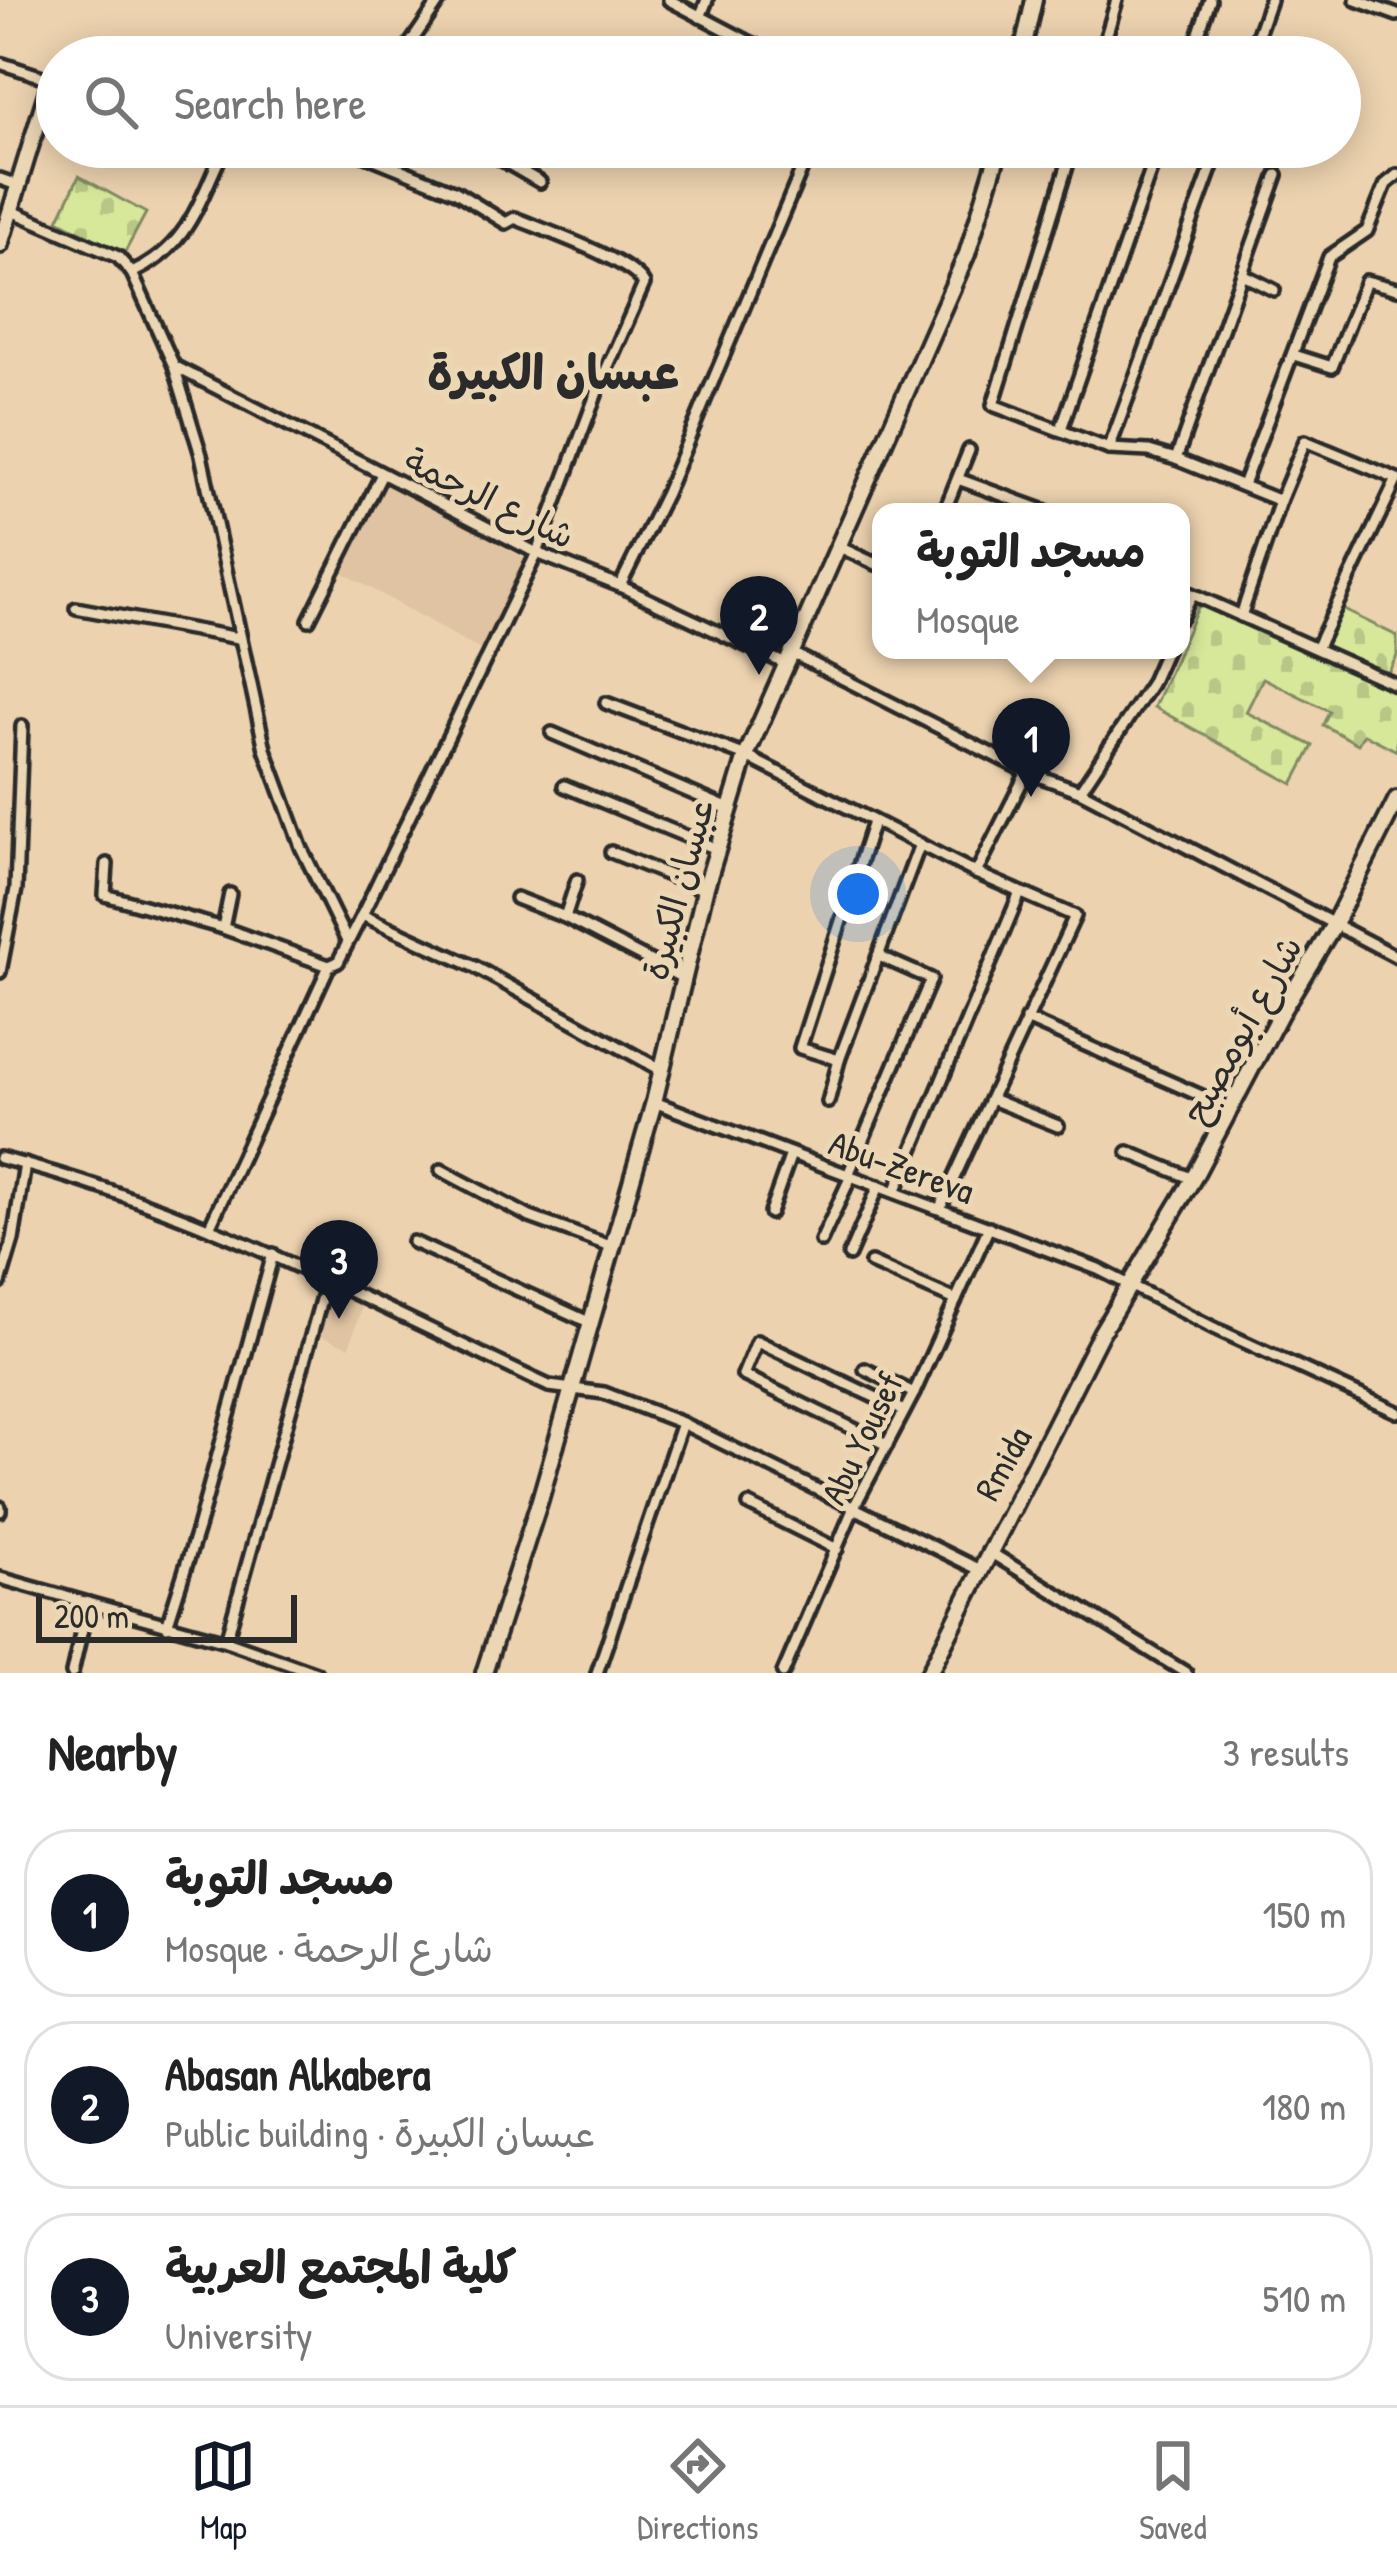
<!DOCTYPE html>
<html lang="en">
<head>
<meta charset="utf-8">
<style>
  body { margin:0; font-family:"Patrick Hand","Playpen Sans Arabic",sans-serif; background:#f2f2f2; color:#222 }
  .scale { position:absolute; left:36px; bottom:30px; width:261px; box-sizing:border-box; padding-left:12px; border:6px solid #2b2b2b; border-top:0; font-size:33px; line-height:42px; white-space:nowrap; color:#2b2b2b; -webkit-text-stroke:9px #ecd7b5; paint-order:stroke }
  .you { position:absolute; left:858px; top:894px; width:42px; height:42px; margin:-30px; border:9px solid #fff; border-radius:50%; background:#1a73e8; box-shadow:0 0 0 18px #1a73e833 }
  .badge { display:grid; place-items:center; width:78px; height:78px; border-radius:50%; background:#111827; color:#fff; font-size:39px; font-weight:700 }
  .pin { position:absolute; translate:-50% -99px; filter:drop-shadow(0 3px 6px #0008) }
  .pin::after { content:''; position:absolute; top:63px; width:42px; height:36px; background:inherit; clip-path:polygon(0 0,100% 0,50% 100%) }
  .popup { position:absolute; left:872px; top:503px; width:318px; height:156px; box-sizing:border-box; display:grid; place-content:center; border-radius:24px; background:#fff; filter:drop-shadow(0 3px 9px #0005); font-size:39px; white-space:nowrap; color:#767676 }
  .popup b { font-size:45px; color:#222 }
  .popup::after { content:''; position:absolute; left:50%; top:100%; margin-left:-24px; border:24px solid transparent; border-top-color:#fff }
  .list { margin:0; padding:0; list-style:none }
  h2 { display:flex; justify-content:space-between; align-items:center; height:156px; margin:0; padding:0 48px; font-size:51px }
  h2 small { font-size:39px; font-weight:400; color:#767676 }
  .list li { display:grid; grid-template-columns:78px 1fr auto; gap:36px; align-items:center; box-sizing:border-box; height:168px; margin:0 24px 24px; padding:0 24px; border:3px solid #e0e0e0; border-radius:48px }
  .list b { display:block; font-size:45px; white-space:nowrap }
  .list p { margin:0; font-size:39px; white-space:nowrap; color:#767676 }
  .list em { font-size:39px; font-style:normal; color:#767676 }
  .icon { flex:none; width:66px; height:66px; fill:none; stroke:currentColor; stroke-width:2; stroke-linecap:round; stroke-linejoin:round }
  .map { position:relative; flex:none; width:1397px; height:1673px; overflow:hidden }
  .search { position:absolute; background:#fff; box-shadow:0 6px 30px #0003; left:36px; right:36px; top:36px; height:132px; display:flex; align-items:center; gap:30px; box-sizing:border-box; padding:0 42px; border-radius:66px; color:#767676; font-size:45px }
  .sheet { height:732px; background:#fff }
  nav { display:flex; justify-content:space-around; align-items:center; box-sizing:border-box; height:168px; border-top:3px solid #e0e0e0; background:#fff; font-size:33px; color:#767676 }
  nav a { display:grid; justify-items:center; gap:6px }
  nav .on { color:#111827 }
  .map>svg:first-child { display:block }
</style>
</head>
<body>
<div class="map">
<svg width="1397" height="1673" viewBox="0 0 1397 1673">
  <defs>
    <pattern id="cemetery-stones" width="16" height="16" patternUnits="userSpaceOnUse" patternTransform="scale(3)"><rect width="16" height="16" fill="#d7e89b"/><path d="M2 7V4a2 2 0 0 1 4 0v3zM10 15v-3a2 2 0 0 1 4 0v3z" fill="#b9c786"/></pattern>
  </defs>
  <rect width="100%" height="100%" fill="#ecd2af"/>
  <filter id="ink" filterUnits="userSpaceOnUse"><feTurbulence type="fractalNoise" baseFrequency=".00833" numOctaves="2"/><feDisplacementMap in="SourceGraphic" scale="24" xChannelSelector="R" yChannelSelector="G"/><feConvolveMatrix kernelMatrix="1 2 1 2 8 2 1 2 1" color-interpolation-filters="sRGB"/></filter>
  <g filter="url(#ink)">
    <g fill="#dfc3a2">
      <polygon points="381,480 531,562 486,653 335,568"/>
      <polygon points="328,1291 363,1303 349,1347 316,1334"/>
    </g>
    <g fill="url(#cemetery-stones)" stroke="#818a63" stroke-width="3">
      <polygon points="79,176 146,213 124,254 58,220"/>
      <polygon points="1200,603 1324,651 1397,690 1397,751 1364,734 1358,744 1323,725 1329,711 1263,678 1246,712 1313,746 1293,784 1154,707"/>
      <polygon points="1338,607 1397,636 1397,656 1386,676 1327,646 1323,637"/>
    </g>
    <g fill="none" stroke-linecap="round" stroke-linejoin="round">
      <defs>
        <g id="street">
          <polyline points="669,0 778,57"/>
          <polyline points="1356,0 1397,15"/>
          <polyline points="700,17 707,0"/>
          <polyline points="401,57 440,0"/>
          <polyline points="1100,57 1117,0"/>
          <polyline points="1191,57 1210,0"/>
          <polyline points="1250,57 1270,0"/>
          <polyline points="0,63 52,80"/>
          <polyline points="479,147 540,182"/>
          <polyline points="1073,147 993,405 1109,449 1149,451 1176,459 1280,501 1305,441 1397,479 1317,647"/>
          <polyline points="0,179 20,186"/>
          <polyline points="12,211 118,257 132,273 174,366 201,455 265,749 301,847 347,941"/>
          <path d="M132 273C190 246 198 202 225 147"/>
          <polyline points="1242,274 1274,290"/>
          <polyline points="1294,355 1332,367 1366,281 1397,289"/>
          <polyline points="174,366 537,553 620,586 788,665"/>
          <polyline points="1061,429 1159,147"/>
          <polyline points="1109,449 1219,147"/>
          <polyline points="1176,459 1277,175"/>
          <polyline points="958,479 1048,512"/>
          <polyline points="1243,485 1329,257 1367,231 1386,184 1397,175"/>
          <polyline points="944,512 969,450"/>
          <polyline points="837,546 876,564 881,557"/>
          <polyline points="620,586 666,493 811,147"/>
          <polyline points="1181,589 1397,685"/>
          <polyline points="76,608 238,638"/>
          <polyline points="1241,616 1280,501"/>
          <polyline points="1181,618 1191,596"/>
          <polyline points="309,620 382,474"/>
          <polyline points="792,653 1027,772 1080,791 1397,957"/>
          <polyline points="606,703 746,756 976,873 1075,916 940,1208"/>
          <polyline points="552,733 729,809"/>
          <polyline points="564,786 717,849"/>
          <polyline points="1080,791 1151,684 1166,650"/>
          <polyline points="611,852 705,890"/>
          <polyline points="107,864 105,895 223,928 329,966"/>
          <polyline points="976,873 1027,772"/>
          <polyline points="516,898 565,917 683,978"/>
          <polyline points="362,915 475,967 663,1071"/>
          <polyline points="565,917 577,880"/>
          <polyline points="223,928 230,894"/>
          <polyline points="0,972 16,889 22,726"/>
          <polyline points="1026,1019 1229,1108"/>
          <polyline points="839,1060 800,1048 873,822"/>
          <polyline points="991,1099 1058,1126"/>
          <polyline points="654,1102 1098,1269 1214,1328 1397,1412"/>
          <polyline points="828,1102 839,1060 920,844"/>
          <polyline points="1128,1152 1193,1179"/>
          <path d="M0 1158C193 1206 369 1302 549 1386L604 1393 682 1423 978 1569"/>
          <polyline points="441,1170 530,1217 613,1247"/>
          <polyline points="848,1175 931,979 879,956"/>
          <polyline points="895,1192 1020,893"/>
          <polyline points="770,1213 791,1154"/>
          <path d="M210 1226 329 966 338 962 362 915 537 553 600 384 644 284C632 260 543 230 515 218L506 223 456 192 345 147"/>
          <polyline points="821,1241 851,1176"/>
          <polyline points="413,1242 591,1323"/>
          <polyline points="849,1255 879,1186"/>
          <polyline points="871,1263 956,1300"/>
          <polyline points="0,1283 13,1240 25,1164"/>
          <polyline points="865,1369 914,1393"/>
          <polyline points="887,1445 743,1375 757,1341 904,1411"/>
          <polyline points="749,1505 837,1549"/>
          <polyline points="0,1507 0,1511"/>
          <polyline points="988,1551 1186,1673"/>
          <polyline points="0,1578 88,1603"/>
          <polyline points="167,1626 198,1528 273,1254"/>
          <polyline points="226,1641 316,1673"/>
          <polyline points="72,1673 88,1603 226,1641 326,1282"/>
          <polyline points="597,1673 682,1423"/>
          <polyline points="783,1673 855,1505 914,1393 989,1227"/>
        </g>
        <g id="secondary">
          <polyline points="1021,57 1034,0"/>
          <polyline points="0,245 51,79"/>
          <polyline points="484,1673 540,1500 654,1102 705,890 746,756 967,254 1000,147"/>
          <polyline points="929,1673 1101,1333 1193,1179 1280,1014 1333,926 1397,799"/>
        </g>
      </defs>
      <use href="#street" stroke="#2b2b2b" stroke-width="18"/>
      <use href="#secondary" stroke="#2b2b2b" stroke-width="22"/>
      <use href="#street" stroke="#ecd7b5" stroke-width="9"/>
      <use href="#secondary" stroke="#ecd7b5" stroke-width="14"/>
    </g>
  </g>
  <g text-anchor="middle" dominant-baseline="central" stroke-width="10" stroke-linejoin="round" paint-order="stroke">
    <g font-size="36" fill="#2b2b2b" stroke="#ecd7b5">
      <text transform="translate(490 497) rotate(26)">شارع الرحمة</text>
      <text transform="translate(677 889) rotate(-75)">عبسان الكبيرة</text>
      <text transform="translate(1241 1029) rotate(-61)">شارع أبومصبح</text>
      <text transform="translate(902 1166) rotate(20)">Abu-Zereva</text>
      <text transform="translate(861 1438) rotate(-64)">Abu Yousef</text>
      <text transform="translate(1002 1463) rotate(-61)">Rmida</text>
    </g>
    <g font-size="48" font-weight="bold" fill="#2b2b2b" stroke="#ecd7b5">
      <text x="553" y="371">عبسان الكبيرة</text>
    </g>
  </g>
</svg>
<div class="scale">200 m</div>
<div class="you"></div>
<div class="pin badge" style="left:1031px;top:797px">1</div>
<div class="popup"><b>مسجد التوبة</b>Mosque</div>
<div class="pin badge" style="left:759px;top:675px">2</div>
<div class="pin badge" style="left:339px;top:1319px">3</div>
<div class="search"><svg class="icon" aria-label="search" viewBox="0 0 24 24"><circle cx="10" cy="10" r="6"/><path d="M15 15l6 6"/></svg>Search here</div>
</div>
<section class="sheet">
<h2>Nearby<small>3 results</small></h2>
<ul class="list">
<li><span class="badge">1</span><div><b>مسجد التوبة</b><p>Mosque · شارع الرحمة</p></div><em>150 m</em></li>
<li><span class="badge">2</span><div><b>Abasan Alkabera</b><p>Public building · عبسان الكبيرة</p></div><em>180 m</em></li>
<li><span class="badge">3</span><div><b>كلية المجتمع العربية</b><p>University</p></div><em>510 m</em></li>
</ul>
</section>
<nav>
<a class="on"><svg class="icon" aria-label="map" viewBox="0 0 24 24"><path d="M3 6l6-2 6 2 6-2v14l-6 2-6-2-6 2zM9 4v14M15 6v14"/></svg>Map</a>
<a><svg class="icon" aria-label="directions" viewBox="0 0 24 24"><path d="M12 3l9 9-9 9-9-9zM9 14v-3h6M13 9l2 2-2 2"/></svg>Directions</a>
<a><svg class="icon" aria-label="saved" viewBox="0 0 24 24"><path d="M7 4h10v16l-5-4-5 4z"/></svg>Saved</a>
</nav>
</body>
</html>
